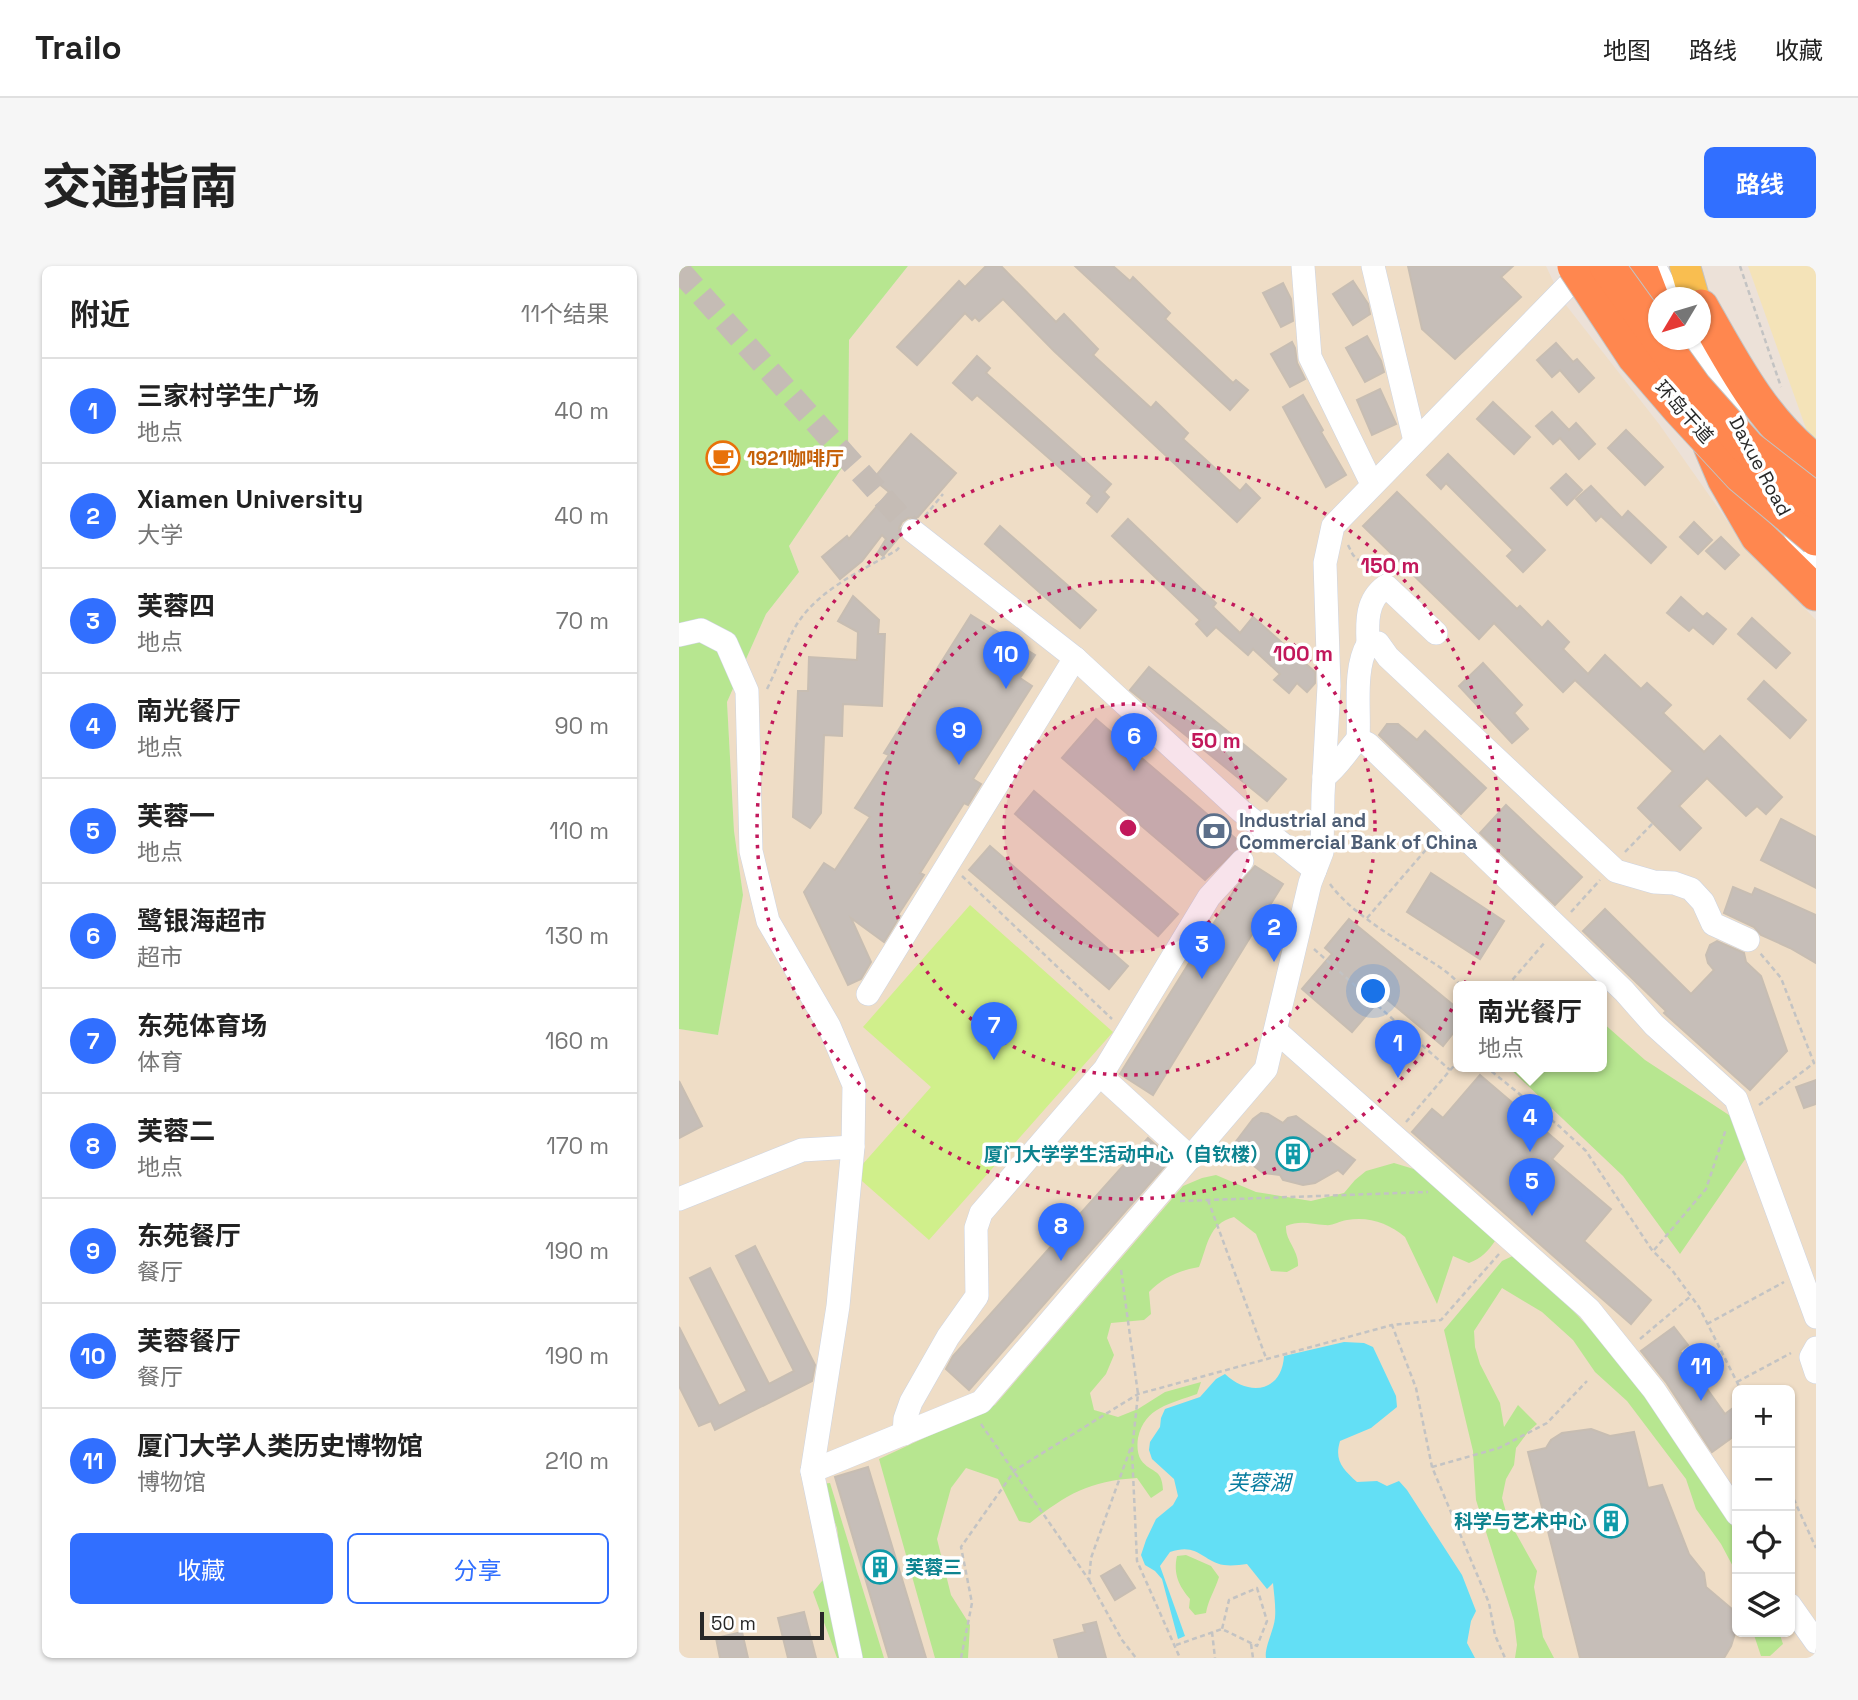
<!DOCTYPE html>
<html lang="zh">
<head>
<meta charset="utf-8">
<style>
  body { margin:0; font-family:"Space Grotesk","Noto Sans SC",sans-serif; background:#f6f6f6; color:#222 }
  .controls { position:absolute; right:21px; bottom:21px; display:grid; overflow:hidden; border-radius:10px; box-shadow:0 2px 5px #0004 }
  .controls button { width:63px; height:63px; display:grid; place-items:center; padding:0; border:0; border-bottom:2px solid #e0e0e0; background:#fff; color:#222; font:35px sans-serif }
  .compass { position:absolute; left:969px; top:21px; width:63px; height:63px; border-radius:50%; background:#fff; box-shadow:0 2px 5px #0004; rotate:232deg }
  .scale { position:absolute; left:21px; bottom:18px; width:124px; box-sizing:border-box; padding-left:7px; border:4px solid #282828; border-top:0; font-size:19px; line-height:24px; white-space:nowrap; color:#282828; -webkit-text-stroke:5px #fff; paint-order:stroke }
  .you { position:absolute; left:695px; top:726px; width:24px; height:24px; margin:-18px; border:5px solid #fff; border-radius:50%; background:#1a73e8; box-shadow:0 0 0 10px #1a73e833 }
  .badge { display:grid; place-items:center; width:46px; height:46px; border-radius:50%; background:#316fff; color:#fff; font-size:23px; font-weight:700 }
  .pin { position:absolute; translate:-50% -58px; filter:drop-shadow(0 2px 4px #0008) }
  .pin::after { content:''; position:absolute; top:37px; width:24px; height:21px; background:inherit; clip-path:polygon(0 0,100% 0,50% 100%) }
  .popup { position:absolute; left:774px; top:715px; width:154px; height:91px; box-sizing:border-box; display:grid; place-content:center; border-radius:10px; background:#fff; filter:drop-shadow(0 2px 5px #0005); font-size:23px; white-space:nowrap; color:#767676 }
  .popup b { font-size:26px; color:#222 }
  .popup::after { content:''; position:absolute; left:50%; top:100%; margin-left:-14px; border:14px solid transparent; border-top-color:#fff }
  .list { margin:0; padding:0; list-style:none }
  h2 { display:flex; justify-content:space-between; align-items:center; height:91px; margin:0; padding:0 28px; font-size:30px }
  h2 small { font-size:23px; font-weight:400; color:#767676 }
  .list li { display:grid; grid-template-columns:46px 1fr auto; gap:21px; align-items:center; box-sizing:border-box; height:105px; padding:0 28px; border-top:2px solid #e0e0e0 }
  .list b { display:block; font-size:26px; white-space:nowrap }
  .list p { margin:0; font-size:23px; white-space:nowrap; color:#767676 }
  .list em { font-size:23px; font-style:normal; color:#767676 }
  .actions { display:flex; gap:14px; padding:21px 28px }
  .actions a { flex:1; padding:16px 0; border:2px solid #316fff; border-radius:10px; text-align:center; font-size:24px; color:#316fff }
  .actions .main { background:#316fff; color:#fff }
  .icon { flex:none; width:38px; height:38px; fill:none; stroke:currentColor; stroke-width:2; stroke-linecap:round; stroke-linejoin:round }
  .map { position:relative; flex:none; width:1137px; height:1392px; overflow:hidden; border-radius:10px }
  header { display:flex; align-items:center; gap:42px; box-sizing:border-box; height:98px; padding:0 35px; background:#fff; border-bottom:2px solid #e0e0e0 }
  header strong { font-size:33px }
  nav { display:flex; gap:38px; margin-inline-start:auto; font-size:24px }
  .intro { display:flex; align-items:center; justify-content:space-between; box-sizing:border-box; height:168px; padding:0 42px }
  h1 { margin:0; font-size:49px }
  .button { padding:18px 32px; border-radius:10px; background:#316fff; color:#fff; font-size:24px; font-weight:700 }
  main { display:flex; gap:42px; padding:0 42px }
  aside { flex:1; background:#fff; border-radius:10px; box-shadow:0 2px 5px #0004 }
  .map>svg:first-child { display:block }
</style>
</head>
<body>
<header>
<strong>Trailo</strong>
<nav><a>地图</a><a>路线</a><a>收藏</a></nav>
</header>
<div class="intro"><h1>交通指南</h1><a class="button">路线</a></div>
<main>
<aside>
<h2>附近<small>11个结果</small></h2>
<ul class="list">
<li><span class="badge">1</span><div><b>三家村学生广场</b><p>地点</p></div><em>40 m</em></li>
<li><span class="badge">2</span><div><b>Xiamen University</b><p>大学</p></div><em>40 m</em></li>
<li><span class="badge">3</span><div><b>芙蓉四</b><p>地点</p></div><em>70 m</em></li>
<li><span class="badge">4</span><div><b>南光餐厅</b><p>地点</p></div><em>90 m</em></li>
<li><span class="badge">5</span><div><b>芙蓉一</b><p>地点</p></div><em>110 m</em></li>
<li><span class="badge">6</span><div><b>鹭银海超市</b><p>超市</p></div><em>130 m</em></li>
<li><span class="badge">7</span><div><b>东苑体育场</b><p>体育</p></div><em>160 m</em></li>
<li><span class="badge">8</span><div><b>芙蓉二</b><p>地点</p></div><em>170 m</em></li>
<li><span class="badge">9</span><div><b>东苑餐厅</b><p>餐厅</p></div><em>190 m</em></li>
<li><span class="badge">10</span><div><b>芙蓉餐厅</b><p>餐厅</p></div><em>190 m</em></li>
<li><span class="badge">11</span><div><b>厦门大学人类历史博物馆</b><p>博物馆</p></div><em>210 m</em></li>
</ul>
<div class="actions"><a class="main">收藏</a><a>分享</a></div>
</aside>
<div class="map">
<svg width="1137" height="1392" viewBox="0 0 1137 1392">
  <rect width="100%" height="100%" fill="#ece1d8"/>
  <path fill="#efddc6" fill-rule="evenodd" d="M229 0H867L883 34 980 158 1068 283 1137 354V1392H0V763L39 769 64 629 55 565 48 436 87 348 120 306 110 280 169 193 170 74ZM779 720H923V800H779ZM1058 1124H1111V1366H1058Z"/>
  <g fill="#b7e690">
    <polygon points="0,0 229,0 170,74 169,193 110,280 120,306 87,348 48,436 55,565 64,629 39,769 0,763"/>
    <polygon points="923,756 966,794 1082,870 1001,988 944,910 828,800 923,800"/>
    <path d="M715 897 738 904 809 967 816 975C808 986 803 992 790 997L774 990 758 1038 726 971C710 957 689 950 668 954 660 955 654 960 646 959 632 958 621 954 607 960 606 975 620 984 619 1000L608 1006 592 1005 577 968 555 951C529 958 529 979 520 1001 501 1004 483 1012 470 1026L472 1048 465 1054 432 1057 428 1072 435 1089 427 1108 411 1127 415 1144 439 1151 459 1143 486 1126 522 1116 518 1128C491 1138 466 1141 459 1172 458 1178 458 1188 462 1194 472 1208 483 1201 484 1224L472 1232 458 1212C410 1215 388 1228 351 1257L340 1255 319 1213 287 1202 272 1222 258 1273 272 1329 291 1359 289 1392H256L200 1193 316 1139 504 920 523 912 537 909 577 926 632 935 665 927 676 914 687 905Z"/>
    <polygon points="840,987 930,1083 986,1152 1058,1268 1058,1308 1042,1278 1017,1243 1007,1213 948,1135 916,1106 894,1074 863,1046 823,1022 795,1065 796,1081 801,1098 821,1137 825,1161 839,1139 858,1158 849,1166 837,1182 835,1199 827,1213 823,1232 829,1253 858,1305 855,1321 864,1371 875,1392 836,1392 838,1379 835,1355 797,1234 794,1185 765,1064 823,995"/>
    <polygon points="151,1217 205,1392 158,1392 134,1326 143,1315 163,1300 158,1262 142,1218"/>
    <path d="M507 1289 532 1300 540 1311C536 1324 529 1334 527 1347L516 1349 510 1342 511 1333C500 1320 494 1308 498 1290Z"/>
    <polygon points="1074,1366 1100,1366 1104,1378 1091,1390 1082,1390"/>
  </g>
  <polygon fill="#f4e3b8" points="1069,0 1137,0 1137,176 1130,171"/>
  <polygon fill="#d0ef8b" points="291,639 434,766 250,974 175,908 252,821 184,761"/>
  <path fill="#63dff5" d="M665 1076 685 1077 694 1081 717 1130 718 1141 692 1162 661 1175C655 1195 664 1203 678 1216L698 1215 708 1220 720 1215 728 1224 783 1309 797 1345 792 1355 788 1377 796 1392H587C585 1382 595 1364 596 1352 597 1341 595 1328 594 1317L588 1323 568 1298C561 1299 552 1300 545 1299 523 1295 519 1276 491 1286L481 1300 506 1370 499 1373 483 1313 476 1305 466 1299 462 1289 467 1274 477 1253 494 1239 499 1230 495 1213 473 1193 470 1184 471 1176 481 1161 482 1152 486 1143 521 1131 537 1113 546 1108C570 1131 603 1126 605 1090Z"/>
  <g fill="#c6beb8" stroke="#c7bdb2" stroke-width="2">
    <polygon points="307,0 322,0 377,56 385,48 419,83 414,89 472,142 477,136 509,167 504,173 561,225 567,218 581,232 558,256 375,85 324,33 300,55 296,51 293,54 286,47 238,99 218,81 280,15 286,21"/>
    <polygon points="396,0 434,0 451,15 454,11 491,47 486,53 554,117 557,114 569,124 551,144"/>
    <polygon points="729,0 834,0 822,11 842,31 776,93 743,63"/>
    <polygon points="674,15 689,38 691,48 674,59 654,28"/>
    <polygon points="604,17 612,33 614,55 602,61 584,27"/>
    <polygon points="688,70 702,95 705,106 686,116 667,82"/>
    <polygon points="613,76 616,82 618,97 626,113 611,121 592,88"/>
    <polygon points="877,77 894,96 898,93 915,112 900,126 881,104 873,111 858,94"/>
    <polygon points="298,90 311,102 307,107 432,218 425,226 430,231 418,246 408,237 413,230 298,129 293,134 274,117"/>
    <polygon points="701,123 717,158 693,169 678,134"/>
    <polygon points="624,129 644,164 642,166 667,209 647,221 604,141"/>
    <polygon points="814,136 851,171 835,188 798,153"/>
    <polygon points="873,146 890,164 897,157 916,178 900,193 881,172 874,178 857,160"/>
    <polygon points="947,164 984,201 966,219 929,182"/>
    <polygon points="232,168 277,207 239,251 229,252 223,256 220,262 221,270 204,290 199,286 207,273 203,269 183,295 161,313 143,291 168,270 170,273 210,226 194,213"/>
    <polygon points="769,188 866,284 844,306 828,290 834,284 767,217 762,223 748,209"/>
    <polygon points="887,208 903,224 888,239 872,222"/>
    <polygon points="912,220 943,252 949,245 987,281 972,297 922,250 917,255 897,233"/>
    <polygon points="718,226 838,343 841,340 863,362 869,355 890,376 884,383 909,408 926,389 962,423 968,417 992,439 984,447 1025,486 1041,470 1103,531 1087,548 1078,540 1067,550 1028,512 1000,540 1022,562 1001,584 959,542 994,505 896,414 884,426 815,357 800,373 684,260"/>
    <polygon points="449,253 537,337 534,341 561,367 574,351 636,406 636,417 628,426 618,417 610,427 595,414 601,408 574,383 569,389 537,361 528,370 517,358 521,354 433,270"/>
    <polygon points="1015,256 1033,274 1019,288 1001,271"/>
    <polygon points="321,260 417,344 401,362 306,278"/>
    <polygon points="1042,271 1060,289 1046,303 1027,285"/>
    <polygon points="174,330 200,354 199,368 206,368 203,440 164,438 163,470 145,469 142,547 131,562 114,551 119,425 129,425 130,391 178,394 179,366 159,355"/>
    <polygon points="1002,331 1024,351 1028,347 1047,363 1034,378 1014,361 1010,365 988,347"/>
    <polygon points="292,349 356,389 341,412 353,420 294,513 302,518 289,539 285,537 241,607 245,609 219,649 221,650 205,676 172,652 192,696 182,713 169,719 125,626 145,597 156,604 191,551 176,542 210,489 205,487"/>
    <polygon points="1073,352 1111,387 1097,402 1059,368"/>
    <polygon points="804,397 843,439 835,447 849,463 833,477 780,420"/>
    <polygon points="470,401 607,513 588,535 451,424"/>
    <polygon points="1085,415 1127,454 1111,472 1069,433"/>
    <polygon points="417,453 563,578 526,614 383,492"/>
    <polygon points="708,458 719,458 738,474 746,465 807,522 782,548 700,469"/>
    <polygon points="355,525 499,648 479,670 336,548"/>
    <polygon points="827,539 903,611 876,639 801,567"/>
    <polygon points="1102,553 1137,571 1137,622 1082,594"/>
    <polygon points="311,580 449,700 430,723 290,604"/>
    <polygon points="576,600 604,618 474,829 441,808 556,623"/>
    <polygon points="752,607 825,655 801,693 728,646"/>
    <polygon points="1054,621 1073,629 1076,622 1137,649 1137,697 1111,682 1082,669 1075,661 1045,647"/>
    <polygon points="926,643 1012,728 1035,704 1029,697 1027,689 1031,679 1038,675 1065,687 1067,696 1082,710 1108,785 1071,824 985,747 987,745 904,665"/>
    <polygon points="670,653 779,743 779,761 764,780 704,730 673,766 623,723 653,688 646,682"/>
    <polygon points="801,809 884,880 873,893 932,943 905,975 972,1034 952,1058 733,866 753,843 764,852"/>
    <polygon points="1137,814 1137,838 1125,842 1117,821"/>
    <polygon points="0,815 23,860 0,872"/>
    <polygon points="582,847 589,848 604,857 609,852 617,850 676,894 664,908 659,904 636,917 624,919 604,914 601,909 584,907 552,882 574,853"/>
    <polygon points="469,872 492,893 290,1124 267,1103 274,1090"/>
    <polygon points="76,980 136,1099 133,1115 36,1164 32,1155 20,1160 0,1120 0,1061 40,1140 68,1125 11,1012 31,1002 90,1118 115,1105 57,990"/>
    <polygon points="995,1061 1009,1079 1001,1085 1046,1148 1058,1139 1058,1168 1033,1186 987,1116 962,1085"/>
    <polygon points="912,1163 931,1170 955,1166 969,1222 983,1219 1010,1288 1025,1307 1027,1321 1053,1343 1058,1361 1052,1380 1045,1392 901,1392 849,1186 867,1182 872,1174 883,1167"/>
    <polygon points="189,1201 247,1392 210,1392 156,1211"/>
    <polygon points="441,1299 456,1322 436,1334 422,1310"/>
    <polygon points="125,1346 137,1392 109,1392 99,1352"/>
    <polygon points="417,1356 427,1392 380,1392 375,1374 406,1366 404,1359"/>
    <polygon points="63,1366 69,1392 41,1392 37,1372"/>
  </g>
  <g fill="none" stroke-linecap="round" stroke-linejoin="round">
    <polyline stroke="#c5bcb5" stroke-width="23" stroke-dasharray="23 11" stroke-linecap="butt" points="0,4 234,265"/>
    <defs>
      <g id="minor">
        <polyline points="624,0 631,91 693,218"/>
        <polyline points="694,0 736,175"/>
        <polyline points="975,0 992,32"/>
        <polyline points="1015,74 1055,152"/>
        <polyline points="1114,262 1137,300"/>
        <polyline points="234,265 396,392 562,545 636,604"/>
        <polyline points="0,369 22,364 47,377 68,425 72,585 89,655 150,760 175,819 174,881 159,1040 133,1205"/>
        <path d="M689 378C688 356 687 334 707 320L757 367"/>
        <path d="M679 473C681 445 674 403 689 378L699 377 709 391 937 605 975 616 995 617 1012 623 1024 636 1034 658 1069 674"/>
        <path d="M645 511C659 501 667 486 679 473L689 478 945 725 975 759 1057 833 1137 1051"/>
        <polyline points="189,728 396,392"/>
        <polyline points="597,765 910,1043 975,1124 1058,1248"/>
        <polyline points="421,809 512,892"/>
        <polyline points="0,933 123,884 174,881"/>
        <polyline points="1137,1082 1132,1091 1137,1106"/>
        <polyline points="225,1168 226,1153 232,1136 269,1071 298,1030 297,962 302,947 426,803 530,631 563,595"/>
        <polyline points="1111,1339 1137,1376"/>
        <polyline points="172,1392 133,1205 302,1136 587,803 631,617 643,586 644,529 650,420 646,297 654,260 908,0"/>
      </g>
      <polyline id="major" points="1006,0 1015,31"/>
      <g id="highway">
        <polyline points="960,0 980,52"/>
        <path d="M1022 41C1053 96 1085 158 1137 196"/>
        <polyline points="1032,180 1046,213 1079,270 1137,327"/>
      </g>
    </defs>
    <use href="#minor" stroke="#cdd4e2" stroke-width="24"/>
    <use href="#major" stroke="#c3c3c3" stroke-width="32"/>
    <use href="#highway" stroke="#c3c3c3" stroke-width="37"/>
    <g stroke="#c3c3c3" stroke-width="2.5" stroke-dasharray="5 3.5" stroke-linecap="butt">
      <polyline points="1061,0 1102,121"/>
      <polyline points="246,250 264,228"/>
      <polyline points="669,279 674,289 692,306"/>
      <path d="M88 423C98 403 105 382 115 363 137 324 181 306 218 284L222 279"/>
      <polyline points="946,586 974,557"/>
      <polyline points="283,610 433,753"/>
      <path d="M651 618C669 643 703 664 729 681 748 694 767 702 782 720"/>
      <polyline points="892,646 921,614"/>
      <polyline points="688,652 757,572"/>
      <polyline points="635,683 771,804"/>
      <polyline points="828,720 867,675"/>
      <polyline points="806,800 880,860 907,885 973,984 993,1004 1020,1041 1062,1124"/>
      <polyline points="1080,839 1135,797 1102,712 1081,687"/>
      <polyline points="727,856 779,795"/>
      <polyline points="529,934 587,1092"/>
      <polyline points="501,935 749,926"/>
      <polyline points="975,984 1027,923 1047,863"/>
      <polyline points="820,988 762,1054 713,1059 737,1122 753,1201 810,1337 816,1369 826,1392"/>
      <polyline points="442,1004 459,1128 453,1185 458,1295 501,1392"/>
      <polyline points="1028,1058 1105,1016"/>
      <polyline points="961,1073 1012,1030"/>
      <polyline points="1058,1116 1112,1087"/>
      <polyline points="302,1158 410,1314 412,1292 452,1181"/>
      <polyline points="753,1201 820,1182 868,1157 908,1115"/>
      <polyline points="1111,1225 1137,1282"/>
      <polyline points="410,1314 443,1374 457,1392"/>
      <polyline points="533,1366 536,1392"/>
      <polyline points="572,1378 574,1392"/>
      <polyline points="497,1379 543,1363 578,1380 588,1355 578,1322 550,1334 543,1363"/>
      <polyline points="282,1392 293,1337 282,1281 336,1204 459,1128 713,1059"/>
    </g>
    <use href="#minor" stroke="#fff" stroke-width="23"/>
    <use href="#major" stroke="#f9be50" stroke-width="30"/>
    <use href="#highway" stroke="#ff874f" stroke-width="35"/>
    <defs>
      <g id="highway-bridge">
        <polyline points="896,0 956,91 1000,142 1062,209 1137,272"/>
        <polyline points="928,0 1015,121 1069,182 1137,235"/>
      </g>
    </defs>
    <use href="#highway-bridge" stroke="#c3c3c3" stroke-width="37" stroke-linecap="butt"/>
    <use href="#highway-bridge" stroke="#ff874f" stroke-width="35"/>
  </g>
  <circle cx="449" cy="562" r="124" fill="#c2185b" fill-opacity=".12"/>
  <g fill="none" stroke="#c2185b" stroke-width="3.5" stroke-dasharray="3.5 7">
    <circle cx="449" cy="562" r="124"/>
    <circle cx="449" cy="562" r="247"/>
    <circle cx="449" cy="562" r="371"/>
  </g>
  <defs>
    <symbol id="cafe-ring" viewBox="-11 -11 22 22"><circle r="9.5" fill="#fff" stroke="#e8710a" stroke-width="1.5"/><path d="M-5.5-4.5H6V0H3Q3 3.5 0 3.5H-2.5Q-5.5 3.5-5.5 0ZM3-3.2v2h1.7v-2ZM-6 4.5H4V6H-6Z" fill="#e8710a"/></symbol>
    <symbol id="bank-ring" viewBox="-11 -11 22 22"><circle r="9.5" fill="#fff" stroke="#5c6f8a" stroke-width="1.5"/><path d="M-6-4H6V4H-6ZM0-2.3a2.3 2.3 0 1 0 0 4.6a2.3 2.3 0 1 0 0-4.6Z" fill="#5c6f8a"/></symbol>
    <symbol id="building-ring" viewBox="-11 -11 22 22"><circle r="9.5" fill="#fff" stroke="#0f9aa8" stroke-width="1.5"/><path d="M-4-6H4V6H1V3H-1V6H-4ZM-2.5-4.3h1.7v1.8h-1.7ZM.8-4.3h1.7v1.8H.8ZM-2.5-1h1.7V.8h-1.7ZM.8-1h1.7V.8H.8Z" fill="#0f9aa8"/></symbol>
  </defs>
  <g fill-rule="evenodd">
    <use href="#cafe-ring" x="25" y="173" width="38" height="38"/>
    <use href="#bank-ring" x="516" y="546" width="38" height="38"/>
    <use href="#building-ring" x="595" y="869" width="38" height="38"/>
    <use href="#building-ring" x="913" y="1236" width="38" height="38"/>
    <use href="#building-ring" x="182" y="1282" width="38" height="38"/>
  </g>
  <g text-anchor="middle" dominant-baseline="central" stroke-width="7" stroke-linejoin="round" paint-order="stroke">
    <g font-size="19" fill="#282828" stroke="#fff">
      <text transform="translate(1005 146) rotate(48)">环岛干道</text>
      <text transform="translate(1081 200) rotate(62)">Daxue Road</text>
    </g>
    <g font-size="19" font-weight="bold" fill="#c56008" stroke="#fff" text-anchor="start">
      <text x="68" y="192">1921咖啡厅</text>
    </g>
    <g font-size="19" font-weight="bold" fill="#4e5e75" stroke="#fff" text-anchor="start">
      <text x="560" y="554">Industrial and<tspan x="560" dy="22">Commercial Bank of China</tspan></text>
    </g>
    <g font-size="19" font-weight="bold" fill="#0d838f" stroke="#fff" text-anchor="end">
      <text x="590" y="888">厦门大学学生活动中心（自钦楼）</text>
      <text x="908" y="1255">科学与艺术中心</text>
      <text x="226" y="1301" text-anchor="start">芙蓉三</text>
    </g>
    <g font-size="21" font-style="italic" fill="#057b9e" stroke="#fff">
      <text x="580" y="1216">芙蓉湖</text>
    </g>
  </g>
  <circle cx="449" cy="562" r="10" fill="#c2185b" stroke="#fff" stroke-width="3.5"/>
  <g font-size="21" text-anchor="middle" font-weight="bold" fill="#c2185b" stroke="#fff" stroke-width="7" stroke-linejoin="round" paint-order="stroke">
    <text x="711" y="307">150 m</text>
    <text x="624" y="395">100 m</text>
    <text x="537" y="482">50 m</text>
  </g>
</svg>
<div class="controls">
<button>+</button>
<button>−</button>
<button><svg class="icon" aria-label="locate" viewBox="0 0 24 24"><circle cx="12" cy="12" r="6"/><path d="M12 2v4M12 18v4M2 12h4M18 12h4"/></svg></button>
<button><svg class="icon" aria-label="layers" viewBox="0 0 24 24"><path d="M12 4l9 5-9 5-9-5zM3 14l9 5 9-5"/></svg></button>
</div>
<svg class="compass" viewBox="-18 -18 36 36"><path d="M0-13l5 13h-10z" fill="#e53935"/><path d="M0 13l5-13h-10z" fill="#767676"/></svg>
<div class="scale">50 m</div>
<div class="you"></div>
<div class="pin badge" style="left:719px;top:812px">1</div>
<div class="pin badge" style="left:595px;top:696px">2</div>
<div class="pin badge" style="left:523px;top:713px">3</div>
<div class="pin badge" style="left:851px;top:886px">4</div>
<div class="popup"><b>南光餐厅</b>地点</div>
<div class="pin badge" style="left:853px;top:950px">5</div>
<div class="pin badge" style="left:455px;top:505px">6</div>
<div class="pin badge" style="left:315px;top:794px">7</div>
<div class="pin badge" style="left:382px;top:995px">8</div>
<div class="pin badge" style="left:280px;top:499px">9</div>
<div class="pin badge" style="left:327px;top:423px">10</div>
<div class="pin badge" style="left:1022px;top:1135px">11</div>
</div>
</main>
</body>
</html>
